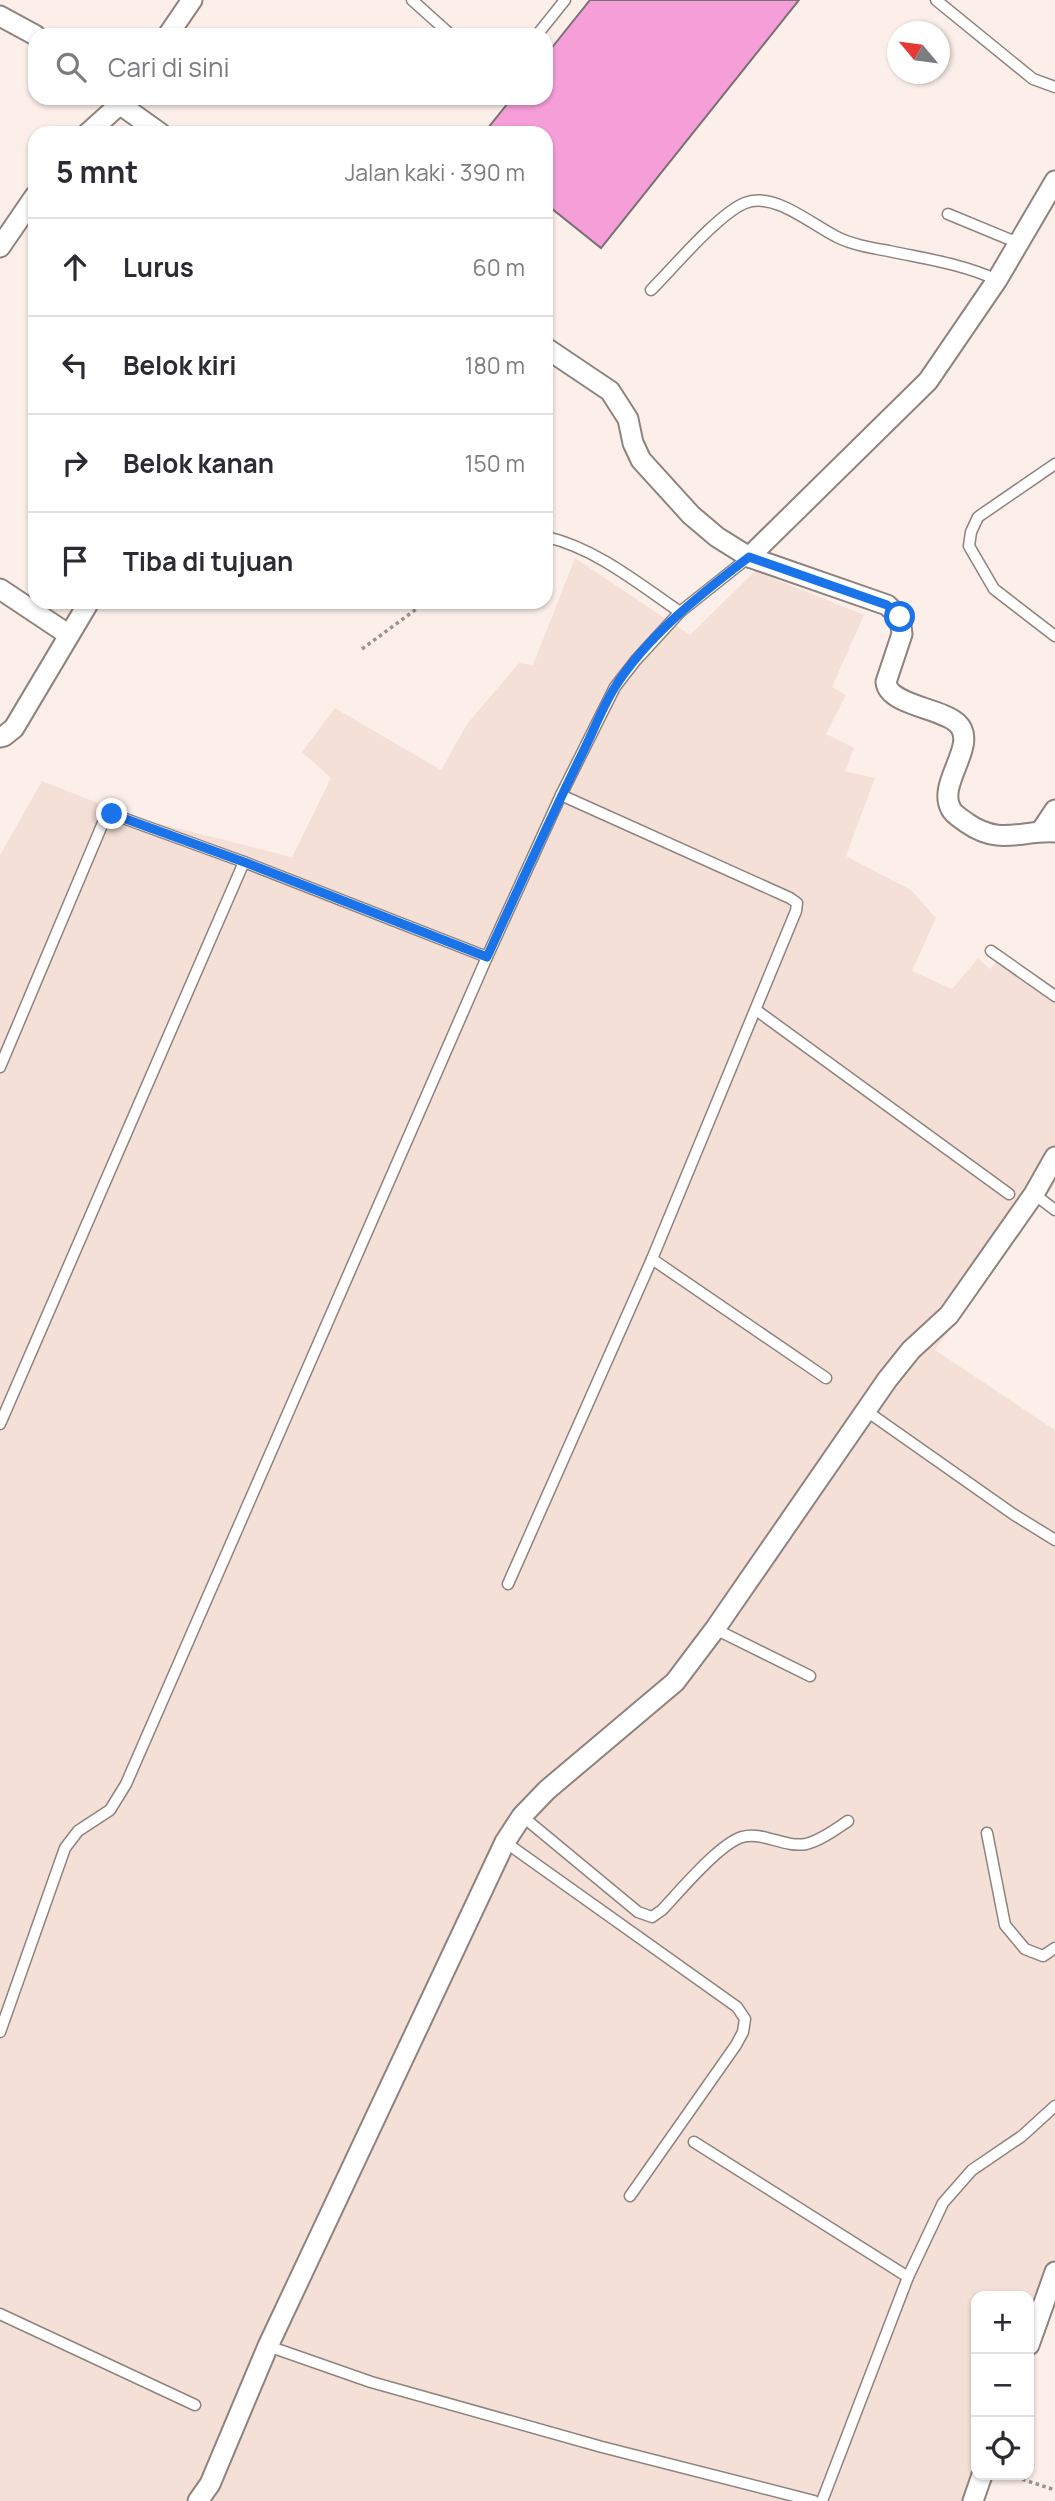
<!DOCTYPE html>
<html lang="id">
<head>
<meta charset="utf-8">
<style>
  body { margin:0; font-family:Manrope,sans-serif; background:#f7f7f7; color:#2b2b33 }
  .controls { position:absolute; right:21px; bottom:21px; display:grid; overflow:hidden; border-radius:14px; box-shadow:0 2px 5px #0004 }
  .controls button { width:63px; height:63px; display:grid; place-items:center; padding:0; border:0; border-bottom:2px solid #e1e1e2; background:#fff; color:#2b2b33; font:35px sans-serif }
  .compass { position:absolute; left:887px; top:21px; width:63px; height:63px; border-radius:50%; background:#fff; box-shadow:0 2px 5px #0004; rotate:299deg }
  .stop { position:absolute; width:21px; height:21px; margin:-16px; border:5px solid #1a73e8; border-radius:50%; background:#fff }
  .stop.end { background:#1a73e8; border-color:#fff; box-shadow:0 2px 7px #0008 }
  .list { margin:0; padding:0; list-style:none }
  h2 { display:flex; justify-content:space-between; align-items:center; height:91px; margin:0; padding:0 28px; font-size:30px }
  h2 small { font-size:23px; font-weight:400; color:#7c7c81 }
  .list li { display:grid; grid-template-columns:46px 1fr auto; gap:21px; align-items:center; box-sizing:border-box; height:98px; padding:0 28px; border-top:2px solid #e1e1e2 }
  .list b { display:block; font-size:26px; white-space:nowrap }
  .list em { font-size:23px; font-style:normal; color:#7c7c81 }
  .icon { flex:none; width:38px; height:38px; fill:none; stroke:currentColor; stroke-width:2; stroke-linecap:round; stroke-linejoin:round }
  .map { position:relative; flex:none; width:1055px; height:2501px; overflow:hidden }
  .search { position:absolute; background:#fff; box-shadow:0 2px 5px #0004; left:28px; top:28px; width:525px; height:77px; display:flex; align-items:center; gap:18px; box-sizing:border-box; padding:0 24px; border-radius:21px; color:#7c7c81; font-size:26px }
  .panel { position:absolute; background:#fff; box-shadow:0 2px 5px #0004; left:28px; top:126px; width:525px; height:483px; border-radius:21px }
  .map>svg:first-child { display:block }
</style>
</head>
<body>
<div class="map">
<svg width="1055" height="2501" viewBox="0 0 1055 2501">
  <rect width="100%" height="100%" fill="#fcefea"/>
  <polygon fill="#f5e0d8" points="575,558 690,635 755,571 864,615 832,687 846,695 826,734 854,748 845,771 875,778 846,856 911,890 936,918 912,971 952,989 978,958 990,969 1002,956 1055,994 1055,1184 935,1350 1055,1430 1055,2306 1037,2332 1029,2354 1029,2296 976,2296 976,2475 973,2501 0,2501 0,855 42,781 133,817 292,857 331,778 302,752 335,708 441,770 467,724 519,663 533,665"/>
  <polygon fill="#f69ed8" stroke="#797076" stroke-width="2" points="590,0 799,0 601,248 546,204 546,133 484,133 512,98 546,98 546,55"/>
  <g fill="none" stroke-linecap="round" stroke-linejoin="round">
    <defs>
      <g id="lane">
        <polyline points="412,0 451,35"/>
        <polyline points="936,0 1033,79 1055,87"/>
        <polyline points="537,35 565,0"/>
        <polyline points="948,214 1018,243"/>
        <path d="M651 290C673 268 718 214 745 203 774 191 812 225 837 237 853 245 872 248 889 251 926 259 963 264 997 280"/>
        <polyline points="1055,464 978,517 971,532 969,546 994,589 1055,636"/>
        <path d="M547 537C597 549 639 584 680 612"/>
        <polyline points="991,951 1055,996"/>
        <polyline points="756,1010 1009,1194"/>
        <polyline points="0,1067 105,818 112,814 244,862 487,957"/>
        <polyline points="1034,1194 1055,1210"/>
        <polyline points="652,1259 826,1378"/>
        <polyline points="865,1410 1013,1514 1055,1540"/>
        <polyline points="0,1424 244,862"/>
        <polyline points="508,1584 652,1259 796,911 797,903 790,898 561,795"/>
        <polyline points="715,1629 810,1676"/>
        <path d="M522 1816 638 1912 652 1917 662 1910C680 1891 719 1844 742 1837 763 1831 784 1848 806 1844 820 1841 836 1829 848 1821"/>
        <polyline points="987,1833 1005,1925 1025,1949 1043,1956 1055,1948"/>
        <polyline points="505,1842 737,2007 745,2019 743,2032 736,2045 630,2196"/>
        <polyline points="0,2032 65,1848 78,1831 110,1810 126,1784 487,957 561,795 615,687 636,660 680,612 749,557"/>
        <polyline points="694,2142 908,2277"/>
        <polyline points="0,2314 195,2405"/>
        <polyline points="268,2346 371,2382 602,2447 814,2501"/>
        <polyline points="822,2501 908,2277 943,2203 972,2170 1022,2136 1055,2106"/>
      </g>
      <g id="street">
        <polyline points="0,16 35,35"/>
        <polyline points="168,35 192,0"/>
        <polyline points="111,98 160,133"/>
        <polyline points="88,133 119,105 124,98"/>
        <polyline points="0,247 35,196"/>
        <path d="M546 348 610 391 628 419 633 443 641 460 691 515 717 537 749 557 887 605 900 617 902 634 886 682C888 705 941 708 957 723 980 744 936 783 951 809 954 815 962 819 967 823 1000 846 1021 830 1055 832"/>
        <polyline points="749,557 928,381 997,280 1055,181"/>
        <polyline points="0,589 69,635"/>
        <polyline points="0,737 4,736 14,728 89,602"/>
        <polyline points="1041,831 1055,810"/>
        <polyline points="1029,2345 1055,2272"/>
        <polyline points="198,2501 210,2484 268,2346 505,1842 522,1816 547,1790 675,1682 715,1629 887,1380 911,1350 949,1315 1034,1194 1055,1157"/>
        <polyline points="973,2501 982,2475"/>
      </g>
    </defs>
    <use href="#lane" stroke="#8e837e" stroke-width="13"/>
    <use href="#street" stroke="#8e837e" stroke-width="23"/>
    <g stroke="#9b928e" stroke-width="3.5" stroke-dasharray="3.5 3.5" stroke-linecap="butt">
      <polyline points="362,649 426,602"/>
      <polyline points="1009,2475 1055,2490"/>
    </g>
    <use href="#lane" stroke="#fff" stroke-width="10"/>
    <use href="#street" stroke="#fff" stroke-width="19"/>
  </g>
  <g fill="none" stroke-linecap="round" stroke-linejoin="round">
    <path stroke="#1a73e8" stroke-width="9" d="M112 814 244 862 487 957C518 889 549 821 582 754 593 732 602 708 615 687 647 636 702 593 749 557L887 605 900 617"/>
  </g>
</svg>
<div class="controls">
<button>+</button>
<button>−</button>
<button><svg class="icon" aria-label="locate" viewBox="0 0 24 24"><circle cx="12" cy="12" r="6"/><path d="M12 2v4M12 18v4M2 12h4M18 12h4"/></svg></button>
</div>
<svg class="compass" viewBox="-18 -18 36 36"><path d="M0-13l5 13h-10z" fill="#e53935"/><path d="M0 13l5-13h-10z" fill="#7c7c81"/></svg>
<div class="stop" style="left:900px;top:617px"></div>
<div class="stop end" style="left:112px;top:814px"></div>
<div class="search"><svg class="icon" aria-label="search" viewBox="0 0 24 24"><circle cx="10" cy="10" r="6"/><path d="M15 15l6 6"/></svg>Cari di sini</div>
<section class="panel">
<h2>5 mnt<small>Jalan kaki · 390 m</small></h2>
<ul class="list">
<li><svg class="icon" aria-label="ahead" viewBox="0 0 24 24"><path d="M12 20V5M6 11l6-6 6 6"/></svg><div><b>Lurus</b></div><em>60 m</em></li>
<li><svg class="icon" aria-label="left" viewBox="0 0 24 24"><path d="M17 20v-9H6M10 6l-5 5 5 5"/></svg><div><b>Belok kiri</b></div><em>180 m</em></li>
<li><svg class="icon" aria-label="right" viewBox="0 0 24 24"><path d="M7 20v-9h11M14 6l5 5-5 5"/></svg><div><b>Belok kanan</b></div><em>150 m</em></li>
<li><svg class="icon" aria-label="arrive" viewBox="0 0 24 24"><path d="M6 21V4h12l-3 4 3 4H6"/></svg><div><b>Tiba di tujuan</b></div></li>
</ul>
</section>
</div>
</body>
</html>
